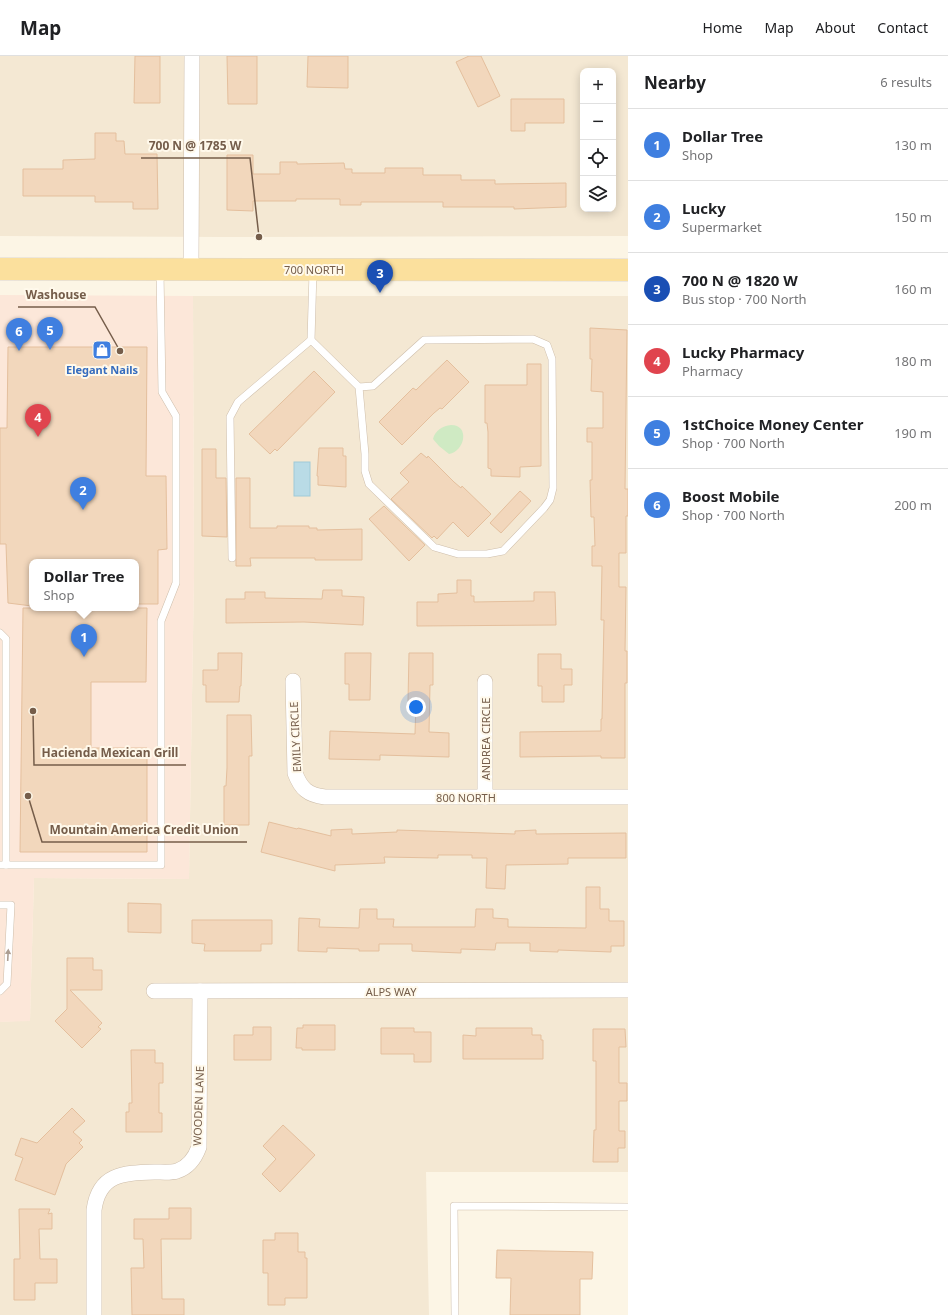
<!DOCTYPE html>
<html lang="en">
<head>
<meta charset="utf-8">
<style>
  body { margin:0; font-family:"Noto Sans",sans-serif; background:#f2f2f2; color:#202124 }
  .controls { position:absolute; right:12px; top:12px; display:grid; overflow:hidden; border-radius:8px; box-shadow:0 2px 10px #0003 }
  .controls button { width:36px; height:36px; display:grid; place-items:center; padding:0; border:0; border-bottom:1px solid #e0e0e0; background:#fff; color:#202124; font:20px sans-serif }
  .you { position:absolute; left:416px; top:651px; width:14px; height:14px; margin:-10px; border:3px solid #fff; border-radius:50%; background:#1a73e8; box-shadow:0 0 0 6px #1a73e833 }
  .badge { display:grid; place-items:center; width:26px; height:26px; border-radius:50%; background:#2563eb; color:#fff; font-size:13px; font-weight:700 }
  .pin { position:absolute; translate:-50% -33px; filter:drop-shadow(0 1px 2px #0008) }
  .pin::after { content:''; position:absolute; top:21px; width:14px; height:12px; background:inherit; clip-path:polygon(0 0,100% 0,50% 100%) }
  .popup { position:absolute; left:29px; top:503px; width:110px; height:52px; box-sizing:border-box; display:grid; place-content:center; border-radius:8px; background:#fff; filter:drop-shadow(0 1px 3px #0005); font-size:13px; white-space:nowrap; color:#757577 }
  .popup b { font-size:15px; color:#202124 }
  .popup::after { content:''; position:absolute; left:50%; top:100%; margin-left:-8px; border:8px solid transparent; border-top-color:#fff }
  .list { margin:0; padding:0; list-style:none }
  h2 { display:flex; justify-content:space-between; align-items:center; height:52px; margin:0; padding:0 16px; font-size:17px }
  h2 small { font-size:13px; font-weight:400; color:#757577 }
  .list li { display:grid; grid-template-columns:26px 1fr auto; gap:12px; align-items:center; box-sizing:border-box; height:72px; padding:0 16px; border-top:1px solid #e0e0e0 }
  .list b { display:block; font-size:15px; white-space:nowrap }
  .list p { margin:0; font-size:13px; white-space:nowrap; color:#757577 }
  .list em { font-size:13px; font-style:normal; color:#757577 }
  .icon { flex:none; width:22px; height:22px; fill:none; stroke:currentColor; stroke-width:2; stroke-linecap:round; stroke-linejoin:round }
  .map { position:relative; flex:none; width:628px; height:1259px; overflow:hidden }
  header { display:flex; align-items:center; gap:24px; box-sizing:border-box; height:56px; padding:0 20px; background:#fff; border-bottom:1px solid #e0e0e0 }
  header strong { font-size:19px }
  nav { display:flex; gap:22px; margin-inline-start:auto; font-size:14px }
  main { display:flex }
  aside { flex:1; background:#fff }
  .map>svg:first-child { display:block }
</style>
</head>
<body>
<header>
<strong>Map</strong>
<nav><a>Home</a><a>Map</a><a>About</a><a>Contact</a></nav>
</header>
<main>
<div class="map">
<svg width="628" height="1259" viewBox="0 0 628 1259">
  <rect width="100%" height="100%" fill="#fcf5e5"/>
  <g fill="#f4e8d3" fill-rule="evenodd">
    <path d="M0 0H628V180L222 181 0 180ZM583 15H613V153H583Z"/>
    <polygon points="193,240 628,240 628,1116 426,1116 429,1259 0,1259 0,966 30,964 34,822 189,823 194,520"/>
  </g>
  <path fill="#fce7d9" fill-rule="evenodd" d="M0 239 193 240 194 520 189 823 34 822 30 965 0 966ZM32 506H136V552H32Z"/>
  <path fill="#cfeac3" d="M451 369C470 369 465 395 449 398L439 390 433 383C435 374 443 370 451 369Z"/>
  <rect fill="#b9dbe6" stroke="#9fcad8" x="294" y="406" width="16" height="34"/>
  <g fill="#f2d7bc" stroke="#e4bf9d">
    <polygon points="135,0 160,0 160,47 134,47"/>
    <polygon points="227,0 257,0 257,48 228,48"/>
    <polygon points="308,0 348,0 348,32 307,31"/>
    <polygon points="469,0 481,0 500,40 478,51 456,6"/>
    <polygon points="511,43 564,43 564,67 525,67 525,75 511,75"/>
    <polygon points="95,77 116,77 116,85 124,85 125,98 157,98 158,153 133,153 133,146 95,146 95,140 23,140 23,113 63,113 63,104 95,103"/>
    <polygon points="227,99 253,99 253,118 280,118 280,106 297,106 297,108 344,107 345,113 352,113 352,117 385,117 385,112 423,112 423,119 461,119 461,124 495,124 495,128 566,127 566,151 514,153 514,151 443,151 443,146 361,146 361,149 340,149 340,143 296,143 296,145 253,145 253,155 227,154"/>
    <polygon points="590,272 627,274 625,433 628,433 628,460 626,460 626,497 619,497 619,531 626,531 625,595 627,595 627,627 625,627 625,702 601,702 601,700 520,701 520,676 601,675 601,663 602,663 604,564 601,564 602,510 592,510 592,490 595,490 594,461 591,461 590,424 592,424 592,386 587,386 587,372 603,372 603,336 591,335 592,303 590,303"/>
    <polygon points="8,291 147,291 146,420 166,420 167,493 158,494 158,548 136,548 136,506 32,506 32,550 8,547 6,488 0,488 0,372 7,372"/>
    <polygon points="447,304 469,326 442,353 440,352 434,357 402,389 379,366 413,332 416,334"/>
    <polygon points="527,308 541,308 541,410 520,411 520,421 491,420 491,413 488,412 488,376 487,367 485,367 485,329 527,329"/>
    <polygon points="314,315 335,336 277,395 275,393 270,398 249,378"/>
    <polygon points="319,392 343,392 343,400 346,400 346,431 318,429 318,420 317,420"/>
    <polygon points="202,393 216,393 216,422 226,422 227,481 202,480"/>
    <polygon points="421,397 427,402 428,400 454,426 461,432 462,430 491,458 468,481 453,466 437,483 434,480 432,482 391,443 409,426 400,417"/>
    <polygon points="236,422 250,422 250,472 277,472 277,470 309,470 309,472 317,472 317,474 362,473 362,504 315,504 315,502 250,502 251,510 236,510"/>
    <polygon points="520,435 531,445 501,477 490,467"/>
    <polygon points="384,450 425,489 409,505 369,463"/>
    <polygon points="457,524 471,524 471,540 474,540 474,546 534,545 534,536 555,536 556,569 417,570 417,546 438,546 438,538 457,537"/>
    <polygon points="323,534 342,534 342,540 364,541 363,569 304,566 226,567 226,543 245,543 245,536 265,536 265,542 322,543"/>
    <polygon points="23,552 147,552 146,626 91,626 91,692 147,692 147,796 20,796"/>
    <polygon points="218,597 242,597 241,630 240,630 239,646 206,646 206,629 203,629 203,614 218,614"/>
    <polygon points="345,597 371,597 370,644 349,644 349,628 345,628"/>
    <polygon points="409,597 433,597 433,629 430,629 429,676 449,677 449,701 380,699 380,704 329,703 330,675 415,678 416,645 408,645"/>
    <polygon points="538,598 561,598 561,613 572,613 572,629 564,629 564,646 542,646 542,630 538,630"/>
    <polygon points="227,659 251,659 252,700 249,700 249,769 224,769 224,730 226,730 227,712"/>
    <polygon points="269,766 297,773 298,772 331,780 331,774 352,773 352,778 397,776 397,774 515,778 515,775 536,774 536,778 626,777 626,802 568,802 568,808 506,809 505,833 486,832 487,802 472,802 472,799 438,799 438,802 384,801 385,807 335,809 335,815 261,796"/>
    <polygon points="586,831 600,831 600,853 609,853 609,865 624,865 624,890 611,890 611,896 558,894 558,896 530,895 530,887 496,887 495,894 461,893 461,897 412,895 412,888 379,888 379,895 359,895 359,893 327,892 327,896 298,895 299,862 320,863 319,871 359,872 360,853 377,853 377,863 394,863 393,871 475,871 476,853 493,853 493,862 508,863 508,871 586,872"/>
    <polygon points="128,847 161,848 161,877 128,876"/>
    <polygon points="192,864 272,864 272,888 261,888 261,895 204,895 205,888 192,887"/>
    <polygon points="67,902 93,902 93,914 102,914 102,934 70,934 102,967 98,971 101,973 82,992 55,965 67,953"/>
    <polygon points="303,969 335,969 335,994 302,994 302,992 296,992 297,972 303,972"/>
    <polygon points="253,971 271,971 271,1004 234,1004 234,979 253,979"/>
    <polygon points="381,972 414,972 414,976 431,976 431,1006 414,1006 414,998 381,998"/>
    <polygon points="476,972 532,972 532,979 541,979 541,984 543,984 543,1003 463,1003 463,979 476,980"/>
    <polygon points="593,973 625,973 626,991 619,991 619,1027 627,1027 627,1045 619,1045 619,1075 625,1075 625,1092 618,1092 618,1106 593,1106 594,1074 596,1074 596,1005 593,1005"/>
    <polygon points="131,994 155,994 155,1007 163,1007 163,1027 159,1027 159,1057 162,1057 162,1076 126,1076 126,1056 129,1056 129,1047 132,1047"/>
    <polygon points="72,1052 85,1065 73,1076 82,1084 79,1087 83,1091 66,1108 55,1139 15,1124 23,1102 15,1099 21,1082 37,1087"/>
    <polygon points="283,1069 315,1099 280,1136 262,1118 276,1103 263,1090"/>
    <polygon points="169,1152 191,1152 191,1183 161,1183 162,1243 184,1243 184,1259 132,1259 131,1212 144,1212 143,1183 134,1183 134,1163 169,1163"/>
    <polygon points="19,1153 50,1153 48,1158 52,1157 52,1173 39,1173 40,1203 57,1203 57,1227 35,1227 35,1244 14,1244 14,1203 20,1203"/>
    <polygon points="275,1177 298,1177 298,1196 305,1196 305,1202 307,1202 307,1242 285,1242 285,1249 268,1249 268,1217 263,1217 263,1184 275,1184"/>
    <polygon points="497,1194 593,1196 592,1223 580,1223 580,1259 510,1259 511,1222 496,1222"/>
  </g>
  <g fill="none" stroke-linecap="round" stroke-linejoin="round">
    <defs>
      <g id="service">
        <polyline points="313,215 311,284 359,331 373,330 424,284 533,283 547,289 552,303 553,432 550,444 544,452 503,495 487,498 458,498 434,491 369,428 365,415 365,398 359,331"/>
        <polyline points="232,502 230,361 238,346 311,284"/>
        <polyline points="0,577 6,583 6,809 0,809"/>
        <polyline points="6,809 161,809 161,565 176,527 176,360 162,336 160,215"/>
        <polyline points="0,849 11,849 7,928 0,935"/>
        <polyline points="455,1259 454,1150 628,1151"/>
      </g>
      <g id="minor">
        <polyline points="191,213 192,0"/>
        <path d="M293 625 295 717C301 733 308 739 325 741H628"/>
        <polyline points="485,626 485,741"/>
        <polyline points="154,935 628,934"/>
        <path d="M94 1259V1154C99 1117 124 1117 156 1116 162 1116 170 1117 177 1115 189 1111 195 1102 199 1091L200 935"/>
      </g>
      <polyline id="primary" points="0,213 628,214"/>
    </defs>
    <use href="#service" stroke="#cebeab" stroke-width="8"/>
    <use href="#minor" stroke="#cebeab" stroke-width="16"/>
    <use href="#primary" stroke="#dbd5d0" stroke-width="23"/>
    <use href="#service" stroke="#fff" stroke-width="7"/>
    <use href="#minor" stroke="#fff" stroke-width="15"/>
    <use href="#primary" stroke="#fbe09d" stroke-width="22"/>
  </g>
  <defs><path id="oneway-solid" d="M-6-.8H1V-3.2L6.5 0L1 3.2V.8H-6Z"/></defs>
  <use fill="#ac9e92" href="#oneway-solid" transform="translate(8 899) rotate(-87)"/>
  <defs>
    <symbol id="shop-square" viewBox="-11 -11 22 22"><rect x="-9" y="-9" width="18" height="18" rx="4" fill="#3f7fe0" stroke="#fff9eb"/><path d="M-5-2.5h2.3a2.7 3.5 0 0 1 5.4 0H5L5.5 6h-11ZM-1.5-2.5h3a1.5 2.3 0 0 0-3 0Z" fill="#fff"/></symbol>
  </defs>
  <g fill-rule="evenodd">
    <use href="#shop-square" x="91" y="283" width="22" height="22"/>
  </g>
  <g text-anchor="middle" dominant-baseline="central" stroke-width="4" stroke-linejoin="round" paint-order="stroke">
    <g font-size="11" fill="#755d4a" stroke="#fff9eb">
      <text x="314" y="213">700 NORTH</text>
      <text transform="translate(295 681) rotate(-93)">EMILY CIRCLE</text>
      <text transform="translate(485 683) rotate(-90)">ANDREA CIRCLE</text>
      <text x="466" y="741">800 NORTH</text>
      <text x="391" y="935">ALPS WAY</text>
      <text transform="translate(198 1050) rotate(-88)">WOODEN LANE</text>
    </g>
    <g font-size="11" font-weight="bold" fill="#366cbe" stroke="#fff9eb">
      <text x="102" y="313">Elegant Nails</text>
    </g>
  </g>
  <path fill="none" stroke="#755d4a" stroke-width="1.5" d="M259 181L250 102H141M120 295L95 251H18M33 655L34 709H186M28 740L42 786H247"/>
  <g fill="#755d4a" stroke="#fff9eb" stroke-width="1.5">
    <circle cx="259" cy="181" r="4"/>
    <circle cx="120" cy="295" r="4"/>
    <circle cx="33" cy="655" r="4"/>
    <circle cx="28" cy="740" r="4"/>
  </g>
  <g font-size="12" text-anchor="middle" font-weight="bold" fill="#755d4a" stroke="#fff9eb" stroke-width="4" stroke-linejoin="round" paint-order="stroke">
    <text x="195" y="94">700 N @ 1785 W</text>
    <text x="56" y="243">Washouse</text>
    <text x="110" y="701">Hacienda Mexican Grill</text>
    <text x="144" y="778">Mountain America Credit Union</text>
  </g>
</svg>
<div class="controls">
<button>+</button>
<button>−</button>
<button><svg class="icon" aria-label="locate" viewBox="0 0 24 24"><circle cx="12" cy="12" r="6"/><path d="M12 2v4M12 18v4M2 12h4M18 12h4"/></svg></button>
<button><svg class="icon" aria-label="layers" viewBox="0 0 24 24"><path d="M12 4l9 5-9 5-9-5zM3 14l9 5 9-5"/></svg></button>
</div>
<div class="you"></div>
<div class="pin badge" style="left:84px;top:601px;background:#3f7fe0">1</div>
<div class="popup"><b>Dollar Tree</b>Shop</div>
<div class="pin badge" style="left:83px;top:454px;background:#3f7fe0">2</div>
<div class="pin badge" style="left:380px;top:237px;background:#1a4fb4">3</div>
<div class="pin badge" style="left:38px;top:381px;background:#e0444e">4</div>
<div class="pin badge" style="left:50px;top:294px;background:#3f7fe0">5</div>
<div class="pin badge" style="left:19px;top:295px;background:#3f7fe0">6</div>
</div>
<aside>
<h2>Nearby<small>6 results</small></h2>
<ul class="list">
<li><span class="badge" style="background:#3f7fe0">1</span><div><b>Dollar Tree</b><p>Shop</p></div><em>130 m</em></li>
<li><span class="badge" style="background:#3f7fe0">2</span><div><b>Lucky</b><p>Supermarket</p></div><em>150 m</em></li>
<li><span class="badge" style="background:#1a4fb4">3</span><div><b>700 N @ 1820 W</b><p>Bus stop · 700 North</p></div><em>160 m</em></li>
<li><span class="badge" style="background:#e0444e">4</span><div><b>Lucky Pharmacy</b><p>Pharmacy</p></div><em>180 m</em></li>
<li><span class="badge" style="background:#3f7fe0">5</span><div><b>1stChoice Money Center</b><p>Shop · 700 North</p></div><em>190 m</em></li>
<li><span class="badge" style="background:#3f7fe0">6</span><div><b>Boost Mobile</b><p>Shop · 700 North</p></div><em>200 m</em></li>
</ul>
</aside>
</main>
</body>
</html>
